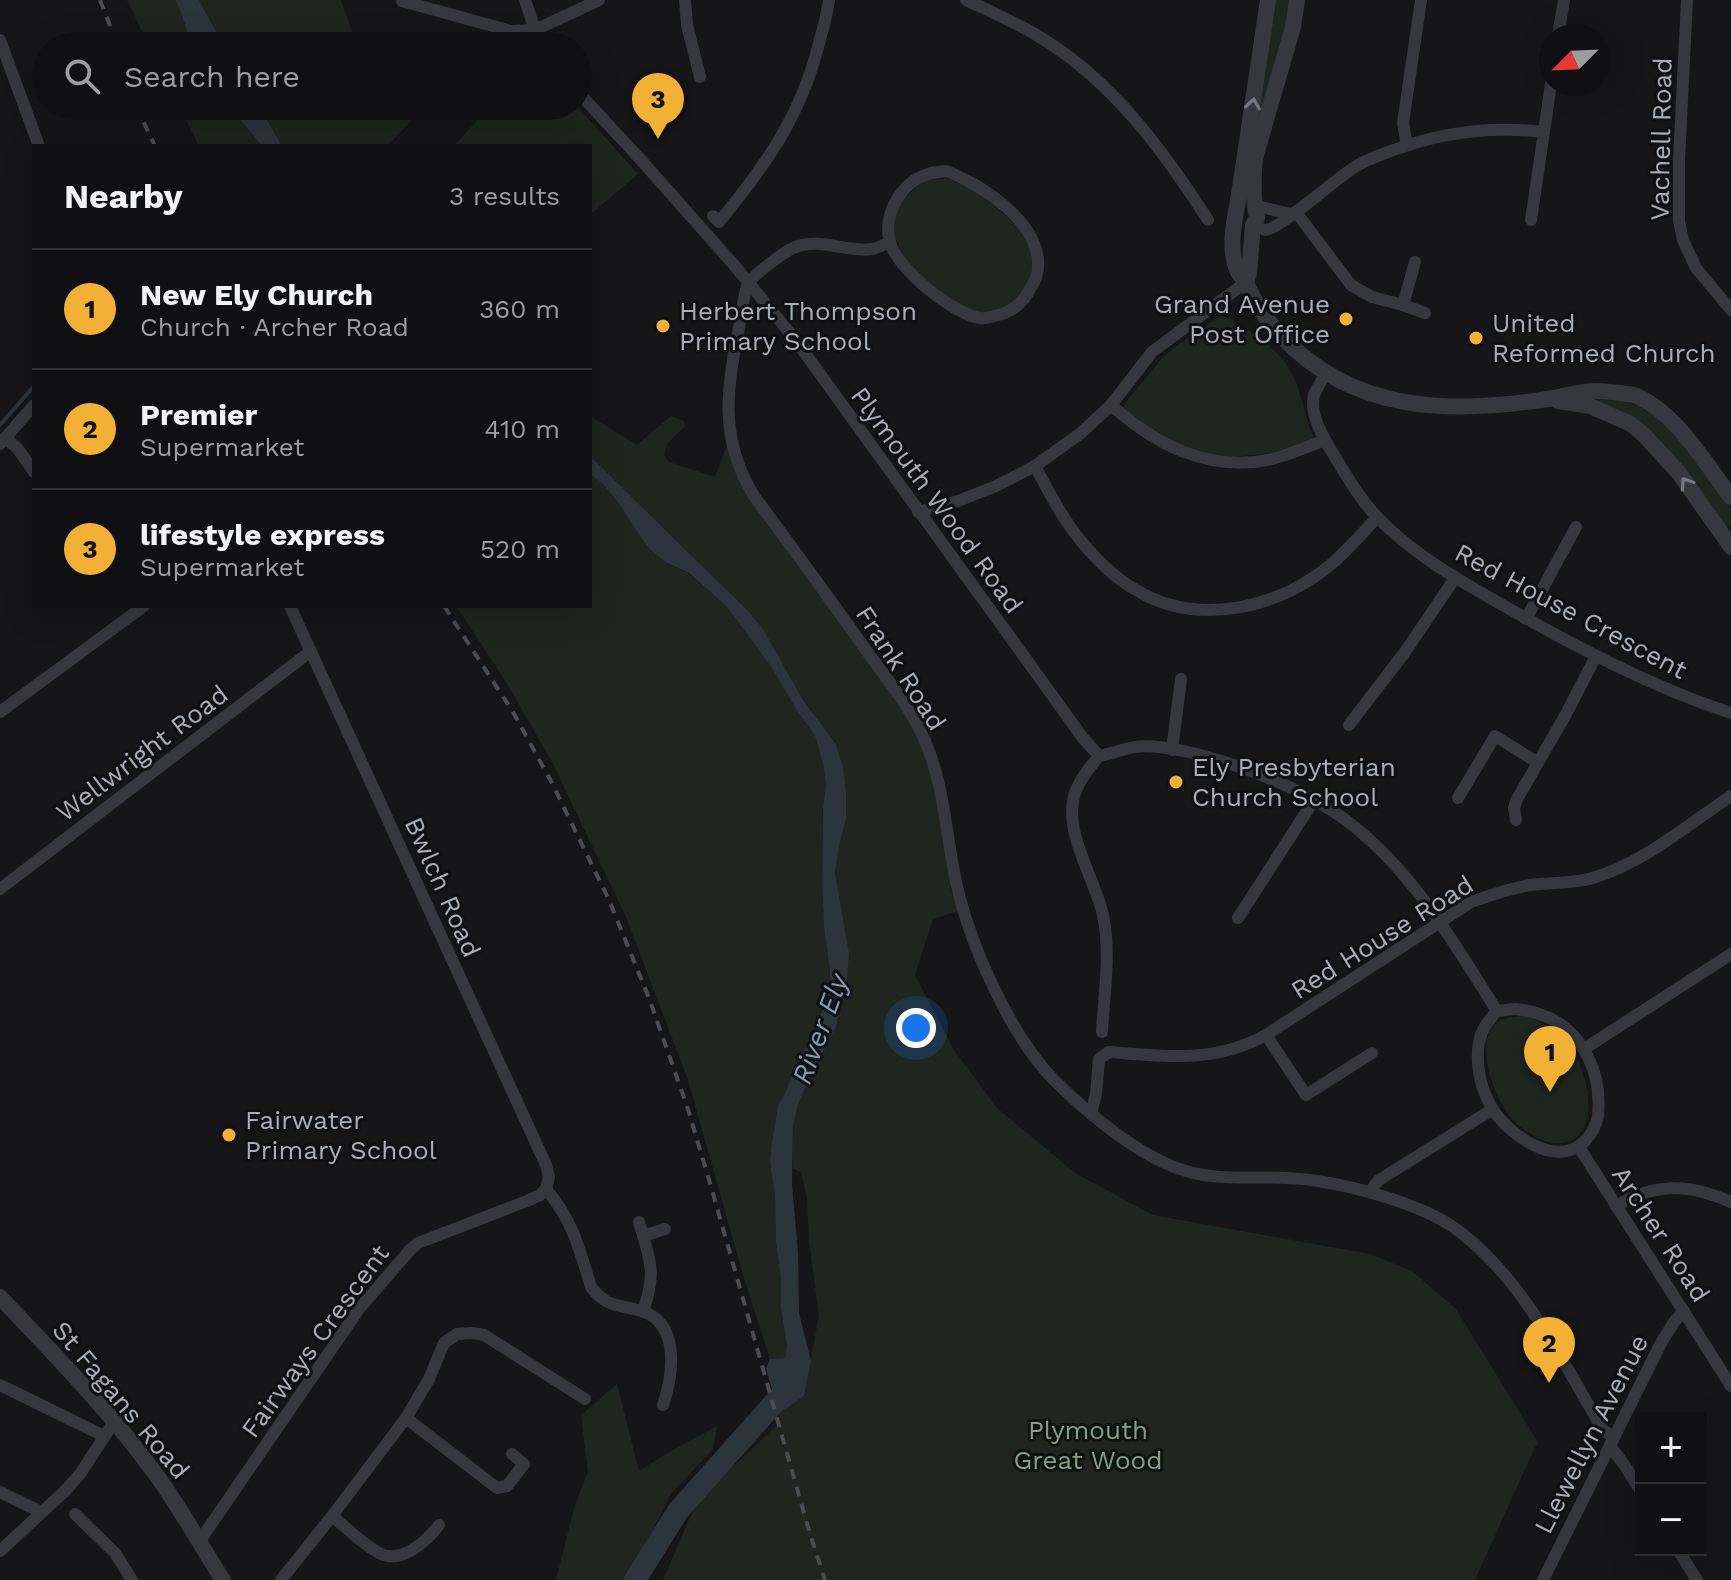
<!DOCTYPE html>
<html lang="en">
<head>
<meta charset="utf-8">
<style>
  body { margin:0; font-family:"Work Sans",sans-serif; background:#1e1e20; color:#f1f3f6 }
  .controls { position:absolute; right:24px; bottom:24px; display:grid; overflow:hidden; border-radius:0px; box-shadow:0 8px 32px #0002 }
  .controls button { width:72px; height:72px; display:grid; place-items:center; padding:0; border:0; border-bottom:2px solid #303032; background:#101012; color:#f1f3f6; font:40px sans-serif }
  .compass { position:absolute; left:1539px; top:24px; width:72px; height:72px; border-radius:50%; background:#101012; box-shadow:0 8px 32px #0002; rotate:246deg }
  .you { position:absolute; left:916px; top:1028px; width:28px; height:28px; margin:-20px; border:6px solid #fff; border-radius:50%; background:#1a73e8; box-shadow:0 0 0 12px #1a73e833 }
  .badge { display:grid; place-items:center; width:52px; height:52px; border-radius:50%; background:#f2b134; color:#111; font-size:26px; font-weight:700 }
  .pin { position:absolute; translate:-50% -66px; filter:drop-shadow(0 2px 4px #0008) }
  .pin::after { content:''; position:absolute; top:42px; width:28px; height:24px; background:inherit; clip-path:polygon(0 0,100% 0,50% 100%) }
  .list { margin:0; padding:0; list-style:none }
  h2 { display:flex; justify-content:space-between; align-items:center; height:104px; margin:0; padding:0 32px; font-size:34px }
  h2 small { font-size:26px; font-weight:400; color:#9c9d9f }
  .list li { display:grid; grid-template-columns:52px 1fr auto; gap:24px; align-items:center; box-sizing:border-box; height:120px; padding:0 32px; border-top:2px solid #303032 }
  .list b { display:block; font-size:30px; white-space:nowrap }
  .list p { margin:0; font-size:26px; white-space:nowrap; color:#9c9d9f }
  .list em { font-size:26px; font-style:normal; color:#9c9d9f }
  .icon { flex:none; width:44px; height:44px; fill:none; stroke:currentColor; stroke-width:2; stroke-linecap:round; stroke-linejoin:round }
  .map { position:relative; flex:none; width:1731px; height:1580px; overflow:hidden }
  .search { position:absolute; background:#101012; box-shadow:0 8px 32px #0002; left:32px; top:32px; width:560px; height:88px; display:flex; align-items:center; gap:20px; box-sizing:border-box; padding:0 28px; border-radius:44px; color:#9c9d9f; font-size:30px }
  .panel { position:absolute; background:#101012; box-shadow:0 8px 32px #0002; left:32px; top:144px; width:560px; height:464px; border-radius:0px }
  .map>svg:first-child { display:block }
</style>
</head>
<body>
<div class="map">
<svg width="1731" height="1580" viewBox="0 0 1731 1580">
  <rect width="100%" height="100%" fill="#161618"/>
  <g fill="#1e261f">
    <path d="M127 0H175C183 14 187 31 191 46H149Z"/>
    <polygon points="199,0 341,0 352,32 362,46 224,46"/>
    <polygon points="1273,0 1292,0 1253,146"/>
    <polygon points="179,106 229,106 262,146 199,146"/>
    <polygon points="259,106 398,106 411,121 387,146 282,146"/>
    <polygon points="490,106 577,106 638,174 590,215 590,146 454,146"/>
    <path d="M926 180C934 180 944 178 951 180 974 185 1020 224 1030 246 1035 257 1032 277 1026 287 1019 297 1012 308 999 311 983 315 966 312 952 304 928 291 886 245 894 216 899 200 914 190 926 180Z"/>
    <path d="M1220 316H1224C1253 331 1286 352 1297 385 1303 403 1307 421 1314 439 1264 458 1226 464 1175 443 1157 436 1139 420 1123 409L1125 403 1163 357 1179 344Z"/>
    <polygon points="1584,399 1622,401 1640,406 1666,423 1720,491 1731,508 1731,526 1726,527 1675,460"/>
    <polygon points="590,416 637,445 671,416 684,421 685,426 667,444 664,455 669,462 715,477 730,437 737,461 922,735 956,884 950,887 958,911 933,919 915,975 954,1050 997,1108 1075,1173 1153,1215 1370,1254 1412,1271 1456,1309 1539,1444 1535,1447 1475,1580 663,1580 697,1501 780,1422 778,1412 787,1408 804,1396 819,1315 809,1242 807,1199 801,1172 793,1169 793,1127 798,1105 807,1083 836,1027 847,978 835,873 839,846 846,820 836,744 803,700 774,649 747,610 590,456"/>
    <polygon points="590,474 603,484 620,505 642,539 665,562 688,573 727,607 772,668 796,709 815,736 823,764 826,786 823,808 822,882 824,926 830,971 830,989 813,1036 794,1068 785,1094 778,1105 771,1148 770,1162 775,1196 776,1242 781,1279 781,1309 787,1346 785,1358 770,1359 742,1272 688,1080 626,917 552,762 506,682 456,606 590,606"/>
    <path d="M1528 1016C1540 1022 1554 1028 1564 1038 1588 1062 1609 1149 1552 1143 1540 1141 1523 1130 1515 1122 1496 1104 1471 1041 1498 1022 1506 1016 1519 1017 1528 1016Z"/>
    <polygon points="617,1384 639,1471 664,1455 717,1426 713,1449 670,1495 648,1540 631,1580 556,1580 575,1505 588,1472 581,1415"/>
  </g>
  <g fill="#2c353c">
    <path d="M175 0H199L224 46H191C187 31 183 14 175 0Z"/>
    <polygon points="229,106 259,106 282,146 262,146"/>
    <polygon points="590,456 747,610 763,629 803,700 836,744 843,768 846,793 846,820 839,846 835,873 849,954 847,978 836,1027 807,1083 798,1105 793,1127 792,1184 798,1253 799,1313 811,1361 804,1396 787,1408 778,1412 766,1368 770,1359 785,1358 787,1346 781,1309 781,1279 776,1242 775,1196 770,1162 771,1148 778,1105 785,1094 794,1068 813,1036 830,989 830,971 824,926 822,882 823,808 826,786 823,764 815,736 796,709 772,668 727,607 689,573 665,562 651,550 642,539 620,505 603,484 590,474"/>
  </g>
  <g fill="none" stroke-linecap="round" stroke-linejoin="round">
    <polyline stroke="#2c353c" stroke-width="4" points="0,425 34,386"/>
    <polyline stroke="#2c353c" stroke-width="22" points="635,1580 678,1511 793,1382"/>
    <g stroke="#37383d" stroke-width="12">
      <polyline points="525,0 535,30 543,46"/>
      <polyline points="685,0 687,25 700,77"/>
      <path d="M966 0C990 11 1015 22 1038 36 1111 79 1163 150 1208 220"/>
      <polyline points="1687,0 1679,160 1679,221 1683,240 1696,268 1731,310"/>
      <polyline points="402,1 511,31 535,30"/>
      <polyline points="1558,36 1564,0"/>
      <polyline points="0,40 39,146"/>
      <polyline points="518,46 535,30 599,0"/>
      <polyline points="578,92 641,160 734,265 794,338 1083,738 1099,756"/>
      <polyline points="447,111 453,106"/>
      <polyline points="1407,145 1403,123 1421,0"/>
      <path d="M946 171C981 184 1041 223 1038 267 1038 274 1034 283 1030 289 1024 302 1012 312 998 315 993 316 986 319 980 318 953 314 897 269 890 242 882 214 902 182 928 174 934 172 940 172 946 171Z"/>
      <polyline points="1255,209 1261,207 1291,214"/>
      <polyline points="1296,212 1351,285 1372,297 1403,305 1415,262"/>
      <path d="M713 216 719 222C766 165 801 116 819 43 823 29 827 15 829 0"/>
      <polyline points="1531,220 1551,84"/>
      <path d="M1253 225C1255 225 1263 230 1265 230 1277 231 1335 180 1349 171 1362 161 1379 155 1394 150 1442 132 1493 126 1544 132"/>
      <path d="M890 242C884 245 878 248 872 249 846 253 819 236 793 248 784 252 755 274 749 282 744 289 742 313 740 323 727 387 718 437 754 496 792 547 829 598 866 650 887 679 911 708 925 741 945 787 946 838 957 886 971 947 1010 1034 1053 1079 1087 1113 1139 1157 1186 1171 1218 1181 1254 1176 1287 1178 1335 1180 1422 1202 1460 1232 1522 1279 1560 1357 1599 1423L1603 1430 1614 1437"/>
      <polyline points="1403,305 1425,313"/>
      <path d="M1325 374C1322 380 1317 388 1314 395 1309 416 1325 440 1335 457 1348 478 1360 499 1377 517 1414 555 1460 581 1506 607 1578 648 1652 687 1731 713"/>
      <path d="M1111 405C1156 445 1209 473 1272 459 1290 454 1308 447 1325 440"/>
      <polyline points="6,438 18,449 34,472"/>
      <polyline points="0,444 34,405"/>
      <path d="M1035 466C1050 494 1065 524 1087 548 1101 564 1119 581 1138 591 1201 628 1283 607 1335 561 1350 547 1364 532 1377 517"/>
      <polyline points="918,512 958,501 996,486 1035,466 1081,433 1111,405 1152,352 1246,282"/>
      <polyline points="290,606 546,1165 549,1177 546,1189"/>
      <polyline points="1526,619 1576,527"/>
      <polyline points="0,712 144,606"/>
      <polyline points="1349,725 1405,652 1455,578"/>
      <polyline points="1172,750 1181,679"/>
      <path d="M1099 756C1111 754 1123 749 1135 747 1160 743 1207 756 1231 764 1273 778 1316 797 1351 824 1414 873 1455 945 1497 1011"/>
      <path d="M1099 756C1092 765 1083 775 1078 786 1058 825 1094 875 1103 915 1111 953 1104 994 1102 1032"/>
      <polyline points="1458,798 1495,736 1537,762"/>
      <polyline points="1516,820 1514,808 1517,799 1565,716 1596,656"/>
      <polyline points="0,889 311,651"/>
      <polyline points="1238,918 1314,800"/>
      <path d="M1515 1009C1547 1012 1573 1027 1588 1057 1597 1075 1600 1095 1598 1116 1596 1127 1592 1134 1584 1142 1555 1169 1508 1134 1492 1108 1481 1090 1475 1064 1479 1043 1481 1030 1488 1021 1497 1011Z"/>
      <polyline points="1266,1035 1306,1095 1372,1053"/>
      <polyline points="1584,1049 1731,954"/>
      <path d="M1091 1114 1096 1094 1099 1059 1109 1052C1165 1056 1214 1064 1266 1035L1471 902C1491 895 1510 888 1531 885 1551 882 1573 884 1593 878 1644 863 1687 825 1731 796"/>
      <polyline points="1579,1147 1731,1386"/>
      <path d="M546 1189C573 1221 579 1248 591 1287 607 1308 618 1304 641 1311 681 1323 673 1375 663 1405"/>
      <polyline points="1372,1193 1374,1186 1379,1180 1493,1109"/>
      <path d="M1616 1206C1656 1182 1690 1184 1731 1202"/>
      <path d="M639 1222C650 1260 657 1272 643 1311"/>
      <polyline points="643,1236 665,1229"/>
      <polyline points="0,1385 104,1436"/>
      <polyline points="406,1418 497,1488 507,1486 524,1464 512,1454"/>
      <polyline points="1610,1446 1623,1463 1641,1491"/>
      <polyline points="0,1492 41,1512"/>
      <polyline points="75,1514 115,1553 132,1580"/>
      <path d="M332 1516C347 1528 362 1544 379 1553 401 1565 427 1541 439 1525"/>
      <polyline points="199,1542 359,1309 410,1250 418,1243 527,1201 540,1195 546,1189"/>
      <polyline points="1678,1550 1697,1580"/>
      <polyline points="0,1551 65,1491 80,1474 114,1422"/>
      <polyline points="281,1580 332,1516 406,1418 429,1379 444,1343 457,1334 472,1333 484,1335 585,1399"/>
      <polyline points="1543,1580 1661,1343 1674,1322 1684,1311"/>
    </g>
    <g stroke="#37383d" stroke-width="16">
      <path d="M1268 0 1239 195C1235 218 1227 249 1238 272 1241 277 1246 281 1248 287 1256 305 1268 322 1282 337 1355 413 1450 414 1548 399 1563 397 1580 391 1595 391 1603 391 1612 392 1619 393 1625 394 1632 394 1637 396 1677 414 1705 463 1731 497"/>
      <path d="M1246 282 1249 273 1253 225 1257 218C1253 199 1253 177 1255 158L1293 27 1297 0"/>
      <polyline points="1558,401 1590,406 1631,424 1644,435 1679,473 1731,547"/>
      <path d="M0 1297C54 1354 111 1412 157 1476 181 1509 201 1546 223 1580"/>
    </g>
    <g stroke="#4a4c52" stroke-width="4" stroke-dasharray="10 8" stroke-linecap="butt">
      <polyline points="100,0 118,46"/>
      <polyline points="136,106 155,146"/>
      <polyline points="444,606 513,712 552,783 609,900 649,998 687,1106 710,1183 810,1534 825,1580"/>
    </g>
  </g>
  <defs><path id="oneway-chevron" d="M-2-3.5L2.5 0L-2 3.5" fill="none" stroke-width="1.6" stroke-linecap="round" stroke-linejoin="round" transform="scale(2)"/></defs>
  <g stroke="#757881">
    <use href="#oneway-chevron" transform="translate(1253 104) rotate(-82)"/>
    <use href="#oneway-chevron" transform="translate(1686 483) rotate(-124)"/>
  </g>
  <g fill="#f2b134" stroke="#111113" stroke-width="3">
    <circle cx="1346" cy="319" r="8"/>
    <circle cx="663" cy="326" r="8"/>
    <circle cx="1476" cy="338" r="8"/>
    <circle cx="1176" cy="782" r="8"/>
    <circle cx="229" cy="1135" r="8"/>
  </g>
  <g text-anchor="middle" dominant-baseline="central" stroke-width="6" stroke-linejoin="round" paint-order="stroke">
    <g font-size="26" fill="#a8adb8" stroke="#111113">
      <text transform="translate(1661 139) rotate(-89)">Vachell Road</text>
      <text transform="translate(937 500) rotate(54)">Plymouth Wood Road</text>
      <text transform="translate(1571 611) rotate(28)">Red House Crescent</text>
      <text transform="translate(901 668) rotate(57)">Frank Road</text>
      <text transform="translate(142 753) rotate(-37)">Wellwright Road</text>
      <text transform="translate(443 887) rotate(66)">Bwlch Road</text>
      <text transform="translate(1382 937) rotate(-32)">Red House Road</text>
      <text transform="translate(1661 1234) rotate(57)">Archer Road</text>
      <text transform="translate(315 1341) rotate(-54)">Fairways Crescent</text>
      <text transform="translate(121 1400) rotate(50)">St Fagans Road</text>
      <text transform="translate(1591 1434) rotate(-63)">Llewellyn Avenue</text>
    </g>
    <g font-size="26" fill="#a8adb8" stroke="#111113" text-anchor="start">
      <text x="1330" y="304" text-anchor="end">Grand Avenue<tspan x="1330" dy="30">Post Office</tspan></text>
      <text x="679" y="311">Herbert Thompson<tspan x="679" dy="30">Primary School</tspan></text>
      <text x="1492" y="323">United<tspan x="1492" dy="30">Reformed Church</tspan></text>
      <text x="1192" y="767">Ely Presbyterian<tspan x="1192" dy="30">Church School</tspan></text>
      <text x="245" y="1120">Fairwater<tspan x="245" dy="30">Primary School</tspan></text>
    </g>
    <g font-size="26" fill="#7fa381" stroke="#111113">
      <text x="1088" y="1430">Plymouth<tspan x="1088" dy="30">Great Wood</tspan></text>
    </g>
    <g font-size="28" font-style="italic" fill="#7f9bb3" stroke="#111113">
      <text transform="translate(820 1029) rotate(-70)">River Ely</text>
    </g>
  </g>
</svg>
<div class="controls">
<button>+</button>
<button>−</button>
</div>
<svg class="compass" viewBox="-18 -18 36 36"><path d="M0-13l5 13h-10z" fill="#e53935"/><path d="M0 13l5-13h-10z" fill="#9c9d9f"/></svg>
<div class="you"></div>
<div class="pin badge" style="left:1550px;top:1092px">1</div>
<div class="pin badge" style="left:1549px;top:1383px">2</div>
<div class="pin badge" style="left:658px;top:139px">3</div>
<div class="search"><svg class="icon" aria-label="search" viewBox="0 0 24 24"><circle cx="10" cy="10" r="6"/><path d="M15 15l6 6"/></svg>Search here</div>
<section class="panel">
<h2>Nearby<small>3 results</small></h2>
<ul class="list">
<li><span class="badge">1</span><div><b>New Ely Church</b><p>Church · Archer Road</p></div><em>360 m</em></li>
<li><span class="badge">2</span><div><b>Premier</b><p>Supermarket</p></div><em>410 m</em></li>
<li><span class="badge">3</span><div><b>lifestyle express</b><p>Supermarket</p></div><em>520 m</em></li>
</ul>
</section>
</div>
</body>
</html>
